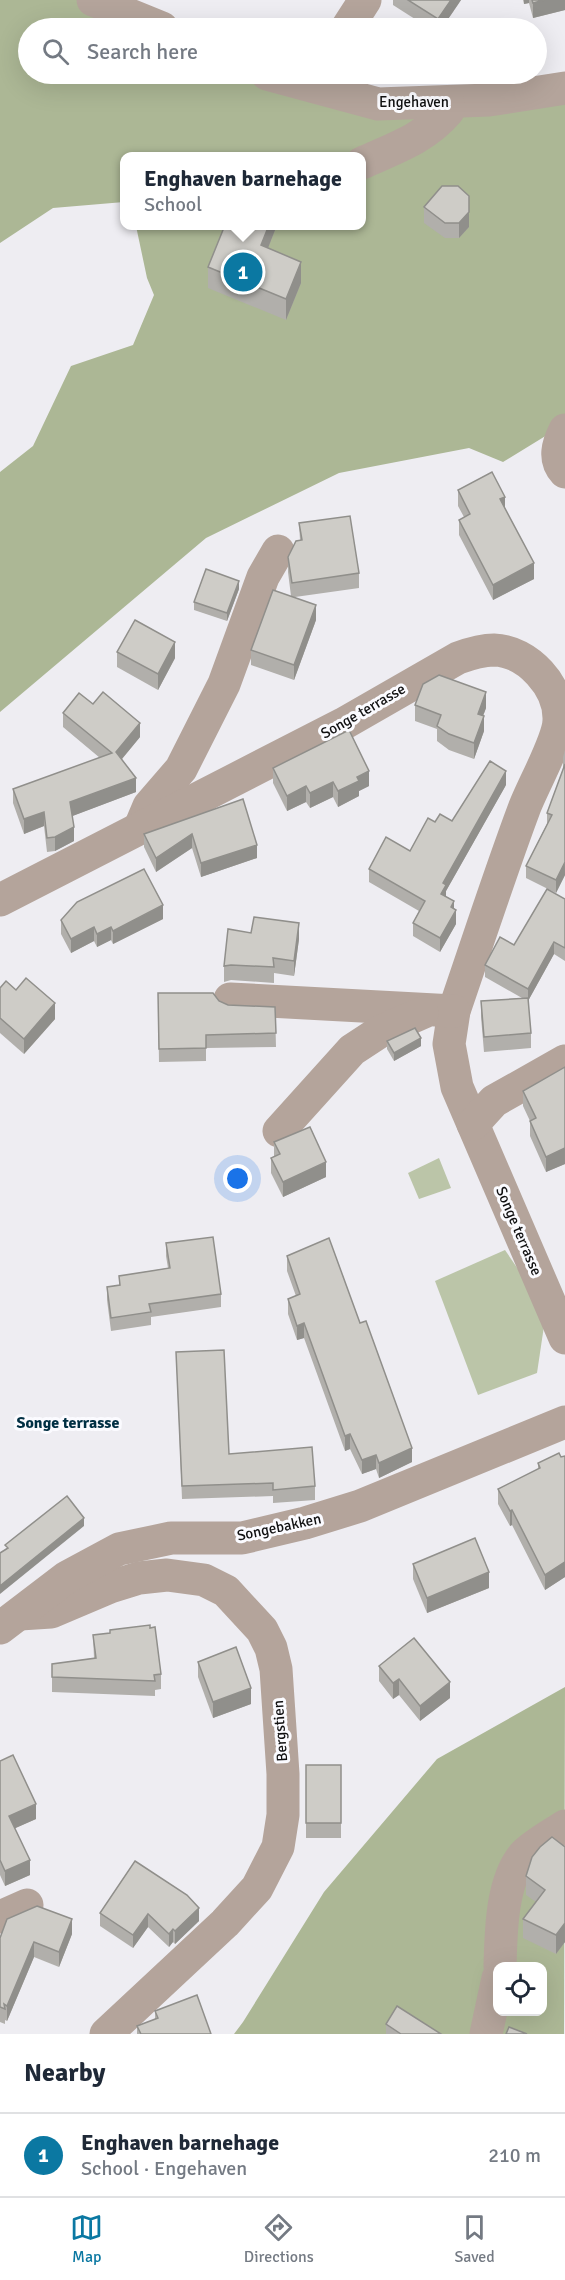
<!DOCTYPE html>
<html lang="en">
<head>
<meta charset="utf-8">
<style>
  body { margin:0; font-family:Signika,sans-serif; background:#f6f6f7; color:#1f2937 }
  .controls { position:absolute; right:18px; bottom:18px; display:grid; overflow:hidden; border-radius:12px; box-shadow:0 6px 24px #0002 }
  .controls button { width:54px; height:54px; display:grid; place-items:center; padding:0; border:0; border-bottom:2px solid #e0e1e3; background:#fff; color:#1f2937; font:30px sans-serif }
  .you { position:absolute; left:238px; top:1179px; width:21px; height:21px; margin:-15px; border:4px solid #fff; border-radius:50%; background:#1a73e8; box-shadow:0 0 0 9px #1a73e833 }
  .badge { display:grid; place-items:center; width:39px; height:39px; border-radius:50%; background:#0b78a2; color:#fff; font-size:20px; font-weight:700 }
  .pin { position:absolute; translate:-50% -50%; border:3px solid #fff; box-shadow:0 2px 6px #0006 }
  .popup { position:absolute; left:120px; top:152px; width:246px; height:78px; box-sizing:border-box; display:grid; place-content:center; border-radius:12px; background:#fff; filter:drop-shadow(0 2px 4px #0005); font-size:20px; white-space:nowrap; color:#747a83 }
  .popup b { font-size:22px; color:#1f2937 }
  .popup::after { content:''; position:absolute; left:50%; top:100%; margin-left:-12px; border:12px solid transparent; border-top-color:#fff }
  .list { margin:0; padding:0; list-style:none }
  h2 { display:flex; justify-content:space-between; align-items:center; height:78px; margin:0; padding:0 24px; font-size:26px }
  h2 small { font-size:20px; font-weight:400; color:#747a83 }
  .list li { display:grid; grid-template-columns:39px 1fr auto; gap:18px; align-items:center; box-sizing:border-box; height:84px; padding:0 24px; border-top:2px solid #e0e1e3 }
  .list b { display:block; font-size:22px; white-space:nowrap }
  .list p { margin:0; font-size:20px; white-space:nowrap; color:#747a83 }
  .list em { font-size:20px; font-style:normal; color:#747a83 }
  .icon { flex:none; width:33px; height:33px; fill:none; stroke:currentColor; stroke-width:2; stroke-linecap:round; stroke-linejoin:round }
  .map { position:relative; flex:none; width:565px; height:2034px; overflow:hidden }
  .search { position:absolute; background:#fff; box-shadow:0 6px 24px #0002; left:18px; right:18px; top:18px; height:66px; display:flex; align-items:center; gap:15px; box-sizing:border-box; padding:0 21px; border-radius:33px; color:#747a83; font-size:22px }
  .sheet { height:162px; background:#fff }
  nav { display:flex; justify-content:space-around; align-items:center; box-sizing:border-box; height:84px; border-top:2px solid #e0e1e3; background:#fff; font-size:16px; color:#747a83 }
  nav a { display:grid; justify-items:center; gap:3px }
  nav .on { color:#0b78a2 }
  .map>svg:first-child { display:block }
</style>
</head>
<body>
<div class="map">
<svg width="565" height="2034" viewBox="0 0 565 2034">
  <rect width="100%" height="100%" fill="#eeedf2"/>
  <g fill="#bbc5a8">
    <polygon points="439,1158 451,1188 419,1199 408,1173"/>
    <polygon points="505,1250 520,1272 544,1326 537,1373 478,1395 435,1281"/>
  </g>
  <g fill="#acb795" fill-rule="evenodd">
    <polygon points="0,0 112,0 196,28 28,28 28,74 327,74 393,96 565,88 565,424 503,462 469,448 339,473 206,538 0,712 0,472 33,446 71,366 133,345 154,295 147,278 136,226 362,226 362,156 124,156 124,202 53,208 0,243"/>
    <path d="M565 1687 564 2034H234L243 2022 324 1892 437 1759ZM498 1966H542V2012H498Z"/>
  </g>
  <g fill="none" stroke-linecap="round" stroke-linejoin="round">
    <g stroke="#b4a49b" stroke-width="33">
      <polyline points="93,0 162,28"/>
      <polyline points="347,28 365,0"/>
      <polyline points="267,74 378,104 489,100 565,88"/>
      <path d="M362 163C395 148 424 139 448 111V103"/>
      <path d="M565 430C558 444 553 459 565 472"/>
      <polyline points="141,825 149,806 181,769 224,684 263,577 278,551"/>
      <path d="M0 900 343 724 458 658C469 654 482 650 494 650 528 651 560 687 559 720 559 740 532 787 524 809 499 876 477 944 454 1011L449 1044 457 1087 565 1338"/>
      <polyline points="230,999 454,1011"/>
      <polyline points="473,1124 494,1101 565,1061"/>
      <polyline points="279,1131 352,1050 381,1031 422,1013"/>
      <polyline points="20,1614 51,1612 110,1587 139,1578 167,1575 204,1580 226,1591 262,1630 271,1648 276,1669 283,1774 283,1815 278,1847 257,1888 225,1923 106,2034"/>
      <polyline points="0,1628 67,1577 119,1549 171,1538 242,1538 305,1523 360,1506 565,1422"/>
      <polyline points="0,1917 27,1905"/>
      <path d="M500 1966C501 1934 501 1883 523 1856 531 1846 553 1834 565 1826"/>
      <polyline points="486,2034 498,1978"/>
    </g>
  </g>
  <g fill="#b1afab">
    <polygon points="393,0 461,0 442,28 429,28 393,5"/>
    <polygon points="523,0 565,0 565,10 533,18 529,3 524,4"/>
    <polygon points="424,207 469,227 459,238 445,238 424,223"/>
    <polygon points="277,225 268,248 301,283 286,320 208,288 208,267"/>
    <polygon points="458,490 505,508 534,579 493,600 459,535 459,520 464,517 458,506"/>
    <polygon points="299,523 359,573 359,588 295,597 316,620 294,680 251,665 251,650 291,596 288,572 288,557 300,540"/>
    <polygon points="239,589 227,621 194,610 194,602"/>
    <polygon points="117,652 175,658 158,690 117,667"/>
    <polygon points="93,704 140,737 122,759 136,792 72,816 74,841 55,851 47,852 44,826 24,834 13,803 13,789 100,758 63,727 63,713"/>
    <polygon points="415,705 486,708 483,716 484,731 474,759 449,750 437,741 437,729 415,721"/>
    <polygon points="565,750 565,875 556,893 526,878 526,866 547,824 547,813 563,769 563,757"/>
    <polygon points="273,768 369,786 359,791 359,796 338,807 333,797 310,808 306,802 287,811 273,783"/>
    <polygon points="506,785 446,891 446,897 454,909 456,924 440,952 413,936 413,923 419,911 369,882 369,869 410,851 435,822 452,821"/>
    <polygon points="243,799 257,858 201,877 192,848 156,872 144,847 144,834"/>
    <polygon points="565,899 565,961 554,954 528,1001 531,1033 531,1048 484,1052 481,1017 481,1001 522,998 485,977 485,965 514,945"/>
    <polygon points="163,919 113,944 111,940 97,947 94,941 71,953 61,934 61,920"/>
    <polygon points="299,939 294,976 274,973 274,983 231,980 224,982 224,966"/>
    <polygon points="0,988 16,990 55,1019 24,1054 0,1033"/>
    <polygon points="158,993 219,1001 228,1005 275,1007 276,1047 206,1048 206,1061 159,1062"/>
    <polygon points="387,1041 421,1046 394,1061 387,1049"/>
    <polygon points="565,1067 565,1164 546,1172 530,1136 530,1121 523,1106 523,1091"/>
    <polygon points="274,1142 326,1177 283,1197 271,1173 271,1158 274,1156"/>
    <polygon points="166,1243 221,1294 221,1307 151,1317 151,1325 111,1331 107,1300 107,1287 119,1285 119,1276 168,1268 166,1256"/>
    <polygon points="287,1256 412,1462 379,1478 376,1469 362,1474 350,1449 345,1451 304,1338 297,1340 288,1314 288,1299 296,1296 287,1271"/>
    <polygon points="176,1352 229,1454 315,1486 315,1500 273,1503 273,1496 182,1499"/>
    <polygon points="565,1456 565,1577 545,1590 512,1525 510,1526 498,1504 498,1489 538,1469 538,1463 561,1457"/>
    <polygon points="413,1564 489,1588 427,1613 413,1579"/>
    <polygon points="93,1635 161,1674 161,1689 155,1690 155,1696 52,1692 52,1664 94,1658"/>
    <polygon points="198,1662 251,1704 213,1718 198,1677"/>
    <polygon points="379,1666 450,1698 420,1721 399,1695 393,1699 379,1681"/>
    <polygon points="0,1761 36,1819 15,1828 30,1875 5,1886 0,1875"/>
    <rect x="306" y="1765" width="35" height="73"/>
    <polygon points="565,1847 565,1942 556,1954 523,1938 523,1919 536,1902 526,1895 526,1876"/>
    <polygon points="135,1861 199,1921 175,1944 173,1942 169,1947 148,1927 133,1948 100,1926 100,1913"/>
    <polygon points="72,1934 59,1967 34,1957 7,2021 5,2020 5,2024 0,2022 0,1938"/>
    <polygon points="155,2011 211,2034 137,2034 137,2026 155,2019"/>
    <polygon points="386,2024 441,2034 386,2034"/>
  </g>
  <g fill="#908f8b">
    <polygon points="451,0 461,0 442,28 438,28 438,19"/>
    <polygon points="524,0 529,0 529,3 524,4"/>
    <polygon points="544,0 565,0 565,10 533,18 533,3"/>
    <polygon points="469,212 469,227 459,238 459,223"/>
    <polygon points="269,225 277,225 261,266 261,245"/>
    <polygon points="301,262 301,283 286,320 286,299"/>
    <polygon points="505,497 505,512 500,499"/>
    <polygon points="534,563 534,579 493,600 493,585"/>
    <polygon points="239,581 239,589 227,621 227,613"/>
    <polygon points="316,605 316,620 294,680 294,665"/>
    <polygon points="175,642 175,658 158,690 158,674"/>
    <polygon points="486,692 486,708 478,729 478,714"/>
    <polygon points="484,716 484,731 474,759 474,743"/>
    <polygon points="140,723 140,737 116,766 116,752"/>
    <polygon points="369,771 369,786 359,791 359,796 338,807 338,791 357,777"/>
    <polygon points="506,771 506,785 446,891 446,898 441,894 443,883"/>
    <polygon points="136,778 136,792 70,817 70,802"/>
    <polygon points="333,782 333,797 310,808 310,793"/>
    <polygon points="306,786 306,802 287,811 287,796"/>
    <polygon points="44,812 44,826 24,834 24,819"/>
    <polygon points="74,827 74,841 55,851 55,837"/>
    <polygon points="192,834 192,848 156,872 156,858"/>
    <polygon points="257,845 257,858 201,877 201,863"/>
    <polygon points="565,862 565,875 556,893 556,880"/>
    <polygon points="454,901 454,914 456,910 456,924 440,952 440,938 451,907"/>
    <polygon points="163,905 163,919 113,944 113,931"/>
    <polygon points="299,923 299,939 294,976 294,961"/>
    <polygon points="94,927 94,941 71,953 71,939"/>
    <polygon points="111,927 111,940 97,947 97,934"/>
    <polygon points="554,942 554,954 528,1001 528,989"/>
    <polygon points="55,1003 55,1019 24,1054 24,1039"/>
    <polygon points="421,1038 421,1046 394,1061 394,1053"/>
    <polygon points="565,1148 565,1164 546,1172 546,1157"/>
    <polygon points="326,1162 326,1177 283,1197 283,1182"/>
    <polygon points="304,1323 304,1338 297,1340 297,1326"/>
    <polygon points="350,1434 350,1449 345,1451 345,1436"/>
    <polygon points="412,1448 412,1462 379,1478 379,1463"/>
    <polygon points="376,1455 376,1469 362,1474 362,1460"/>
    <polygon points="512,1510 512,1525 510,1526 510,1511"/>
    <polygon points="84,1518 84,1526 0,1594 0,1586"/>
    <polygon points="565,1562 565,1577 545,1590 545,1575"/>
    <polygon points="489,1572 489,1588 427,1613 427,1598"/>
    <polygon points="399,1679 399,1695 393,1699 393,1683"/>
    <polygon points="450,1682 450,1698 420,1721 420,1706"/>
    <polygon points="251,1688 251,1704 213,1718 213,1702"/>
    <polygon points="36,1804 36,1819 9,1831 9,1816"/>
    <polygon points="30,1860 30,1875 5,1886 5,1871"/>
    <polygon points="199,1908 199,1921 175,1944 175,1931"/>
    <polygon points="148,1914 148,1927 133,1948 133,1935"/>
    <polygon points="72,1919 72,1934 59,1967 59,1952"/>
    <polygon points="565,1923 565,1942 556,1954 556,1935"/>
    <polygon points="173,1929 173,1942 169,1947 169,1934"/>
    <polygon points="34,1942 34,1957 7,2021 7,2006"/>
  </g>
  <g fill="#ceccc7" stroke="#908f8b" stroke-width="1.5">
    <polygon points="408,0 451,0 438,19"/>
    <polygon points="532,0 544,0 533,3"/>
    <polygon points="442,186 458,186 469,196 469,212 459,223 445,223 424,207"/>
    <polygon points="225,225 269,225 261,245 301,262 286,299 208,267"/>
    <polygon points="492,472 505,497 500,499 534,563 493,585 459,520 470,514 458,490"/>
    <polygon points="350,516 359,573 292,583 288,557 296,541 302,540 299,523"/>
    <polygon points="206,569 239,581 227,613 194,602"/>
    <polygon points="273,590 316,605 294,665 251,650"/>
    <polygon points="135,620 175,642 158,674 117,652"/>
    <polygon points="439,675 486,692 478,714 484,716 474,743 449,734 437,726 441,715 415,705 423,684"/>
    <polygon points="103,692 140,723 116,752 136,778 70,802 74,827 55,837 47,838 44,812 24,819 13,789 112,753 63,713 79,693 93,704"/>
    <polygon points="349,730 369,771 357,777 359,781 338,791 333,782 310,793 306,786 287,796 273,768"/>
    <polygon points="490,761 506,771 443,883 446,885 441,894 454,901 451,907 456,910 440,938 413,923 425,901 369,869 386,837 410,851 428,818 435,822 440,814 452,821"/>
    <polygon points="565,764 565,862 556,880 526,866 552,815 547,813"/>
    <polygon points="243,799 257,845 201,863 192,834 156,858 144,834"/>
    <polygon points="144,869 163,905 113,931 111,927 97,934 94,927 71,939 61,920 77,902"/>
    <polygon points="547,889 565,899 565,948 554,942 528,989 485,965 500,937 514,945"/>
    <polygon points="254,917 299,923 294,961 273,958 274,967 231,965 224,966 228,929 251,933"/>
    <polygon points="26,978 55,1003 24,1039 0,1018 0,988 6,981 16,990"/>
    <polygon points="158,993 213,993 219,1001 228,1005 275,1007 276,1033 206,1035 206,1048 159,1049"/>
    <polygon points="528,998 531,1033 484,1037 481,1001"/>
    <polygon points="415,1028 421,1038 394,1053 387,1041"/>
    <polygon points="565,1067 565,1148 546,1157 530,1121 536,1118 523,1091"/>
    <polygon points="310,1127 326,1162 283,1182 271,1158 280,1154 274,1142"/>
    <polygon points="213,1237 221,1294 149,1304 151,1312 111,1318 107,1287 120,1285 119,1276 170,1268 166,1243"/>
    <polygon points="329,1238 360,1323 366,1321 412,1448 379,1463 376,1455 362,1460 350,1434 345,1436 304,1323 297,1326 288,1299 300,1294 287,1256"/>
    <polygon points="224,1350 229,1454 312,1447 315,1486 273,1490 273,1483 182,1486 176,1352"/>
    <polygon points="559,1453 561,1457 565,1456 565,1562 545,1575 512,1510 510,1511 498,1489 540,1468 538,1463"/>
    <polygon points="67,1496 84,1518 0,1586 0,1553 8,1548 5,1545"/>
    <polygon points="475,1538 489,1572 427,1598 413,1564"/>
    <polygon points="150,1625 150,1628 155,1627 161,1674 154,1675 155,1681 52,1677 52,1664 96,1658 93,1635 110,1633 110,1630"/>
    <polygon points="414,1638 450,1682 420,1706 399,1679 393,1683 379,1666"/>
    <polygon points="236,1647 251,1688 213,1702 198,1662"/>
    <polygon points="13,1755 36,1804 9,1816 30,1860 5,1871 0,1860 0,1761"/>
    <rect x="306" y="1765" width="35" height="58"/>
    <polygon points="552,1837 565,1847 565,1923 556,1935 523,1919 545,1890 526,1876 532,1857 540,1847"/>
    <polygon points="135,1861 187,1895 199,1908 175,1931 173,1929 169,1934 148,1914 133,1935 100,1913"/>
    <polygon points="37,1906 72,1919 59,1952 34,1942 7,2006 4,2004 5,2009 0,2007 0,1938 7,1919"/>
    <polygon points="197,1995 211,2034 141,2034 137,2026 158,2018 155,2011"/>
    <polygon points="397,2006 441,2034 401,2034 386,2024"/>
    <polygon points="509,2027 527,2034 506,2034"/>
  </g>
  <g text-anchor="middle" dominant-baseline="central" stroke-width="6" stroke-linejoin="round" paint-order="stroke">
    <g font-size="15" fill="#101011" stroke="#fbfbff">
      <text x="414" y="102">Engehaven</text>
      <text transform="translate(363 711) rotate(-30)">Songe terrasse</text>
      <text transform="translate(519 1231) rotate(67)">Songe terrasse</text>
      <text transform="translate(279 1527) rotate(-12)">Songebakken</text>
      <text transform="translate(280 1731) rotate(-94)">Bergstien</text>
    </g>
    <g font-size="16" font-weight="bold" fill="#002f43" stroke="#fbfbff">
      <text x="68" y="1423">Songe terrasse</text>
    </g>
  </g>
</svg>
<div class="controls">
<button><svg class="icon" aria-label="locate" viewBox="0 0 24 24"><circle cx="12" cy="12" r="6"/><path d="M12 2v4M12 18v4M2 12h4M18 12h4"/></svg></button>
</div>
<div class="you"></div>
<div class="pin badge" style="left:243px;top:272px">1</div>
<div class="popup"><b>Enghaven barnehage</b>School</div>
<div class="search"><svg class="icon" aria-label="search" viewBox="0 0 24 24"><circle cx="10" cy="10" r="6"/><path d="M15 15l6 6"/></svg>Search here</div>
</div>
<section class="sheet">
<h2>Nearby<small></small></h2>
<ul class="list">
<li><span class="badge">1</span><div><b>Enghaven barnehage</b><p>School · Engehaven</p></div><em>210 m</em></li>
</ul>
</section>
<nav>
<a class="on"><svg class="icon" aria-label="map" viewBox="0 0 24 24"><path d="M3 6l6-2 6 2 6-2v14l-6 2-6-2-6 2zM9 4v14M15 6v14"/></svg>Map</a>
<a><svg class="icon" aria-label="directions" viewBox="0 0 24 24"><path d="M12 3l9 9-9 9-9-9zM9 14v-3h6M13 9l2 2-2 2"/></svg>Directions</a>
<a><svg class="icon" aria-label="saved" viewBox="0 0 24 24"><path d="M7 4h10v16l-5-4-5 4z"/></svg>Saved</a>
</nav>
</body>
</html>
